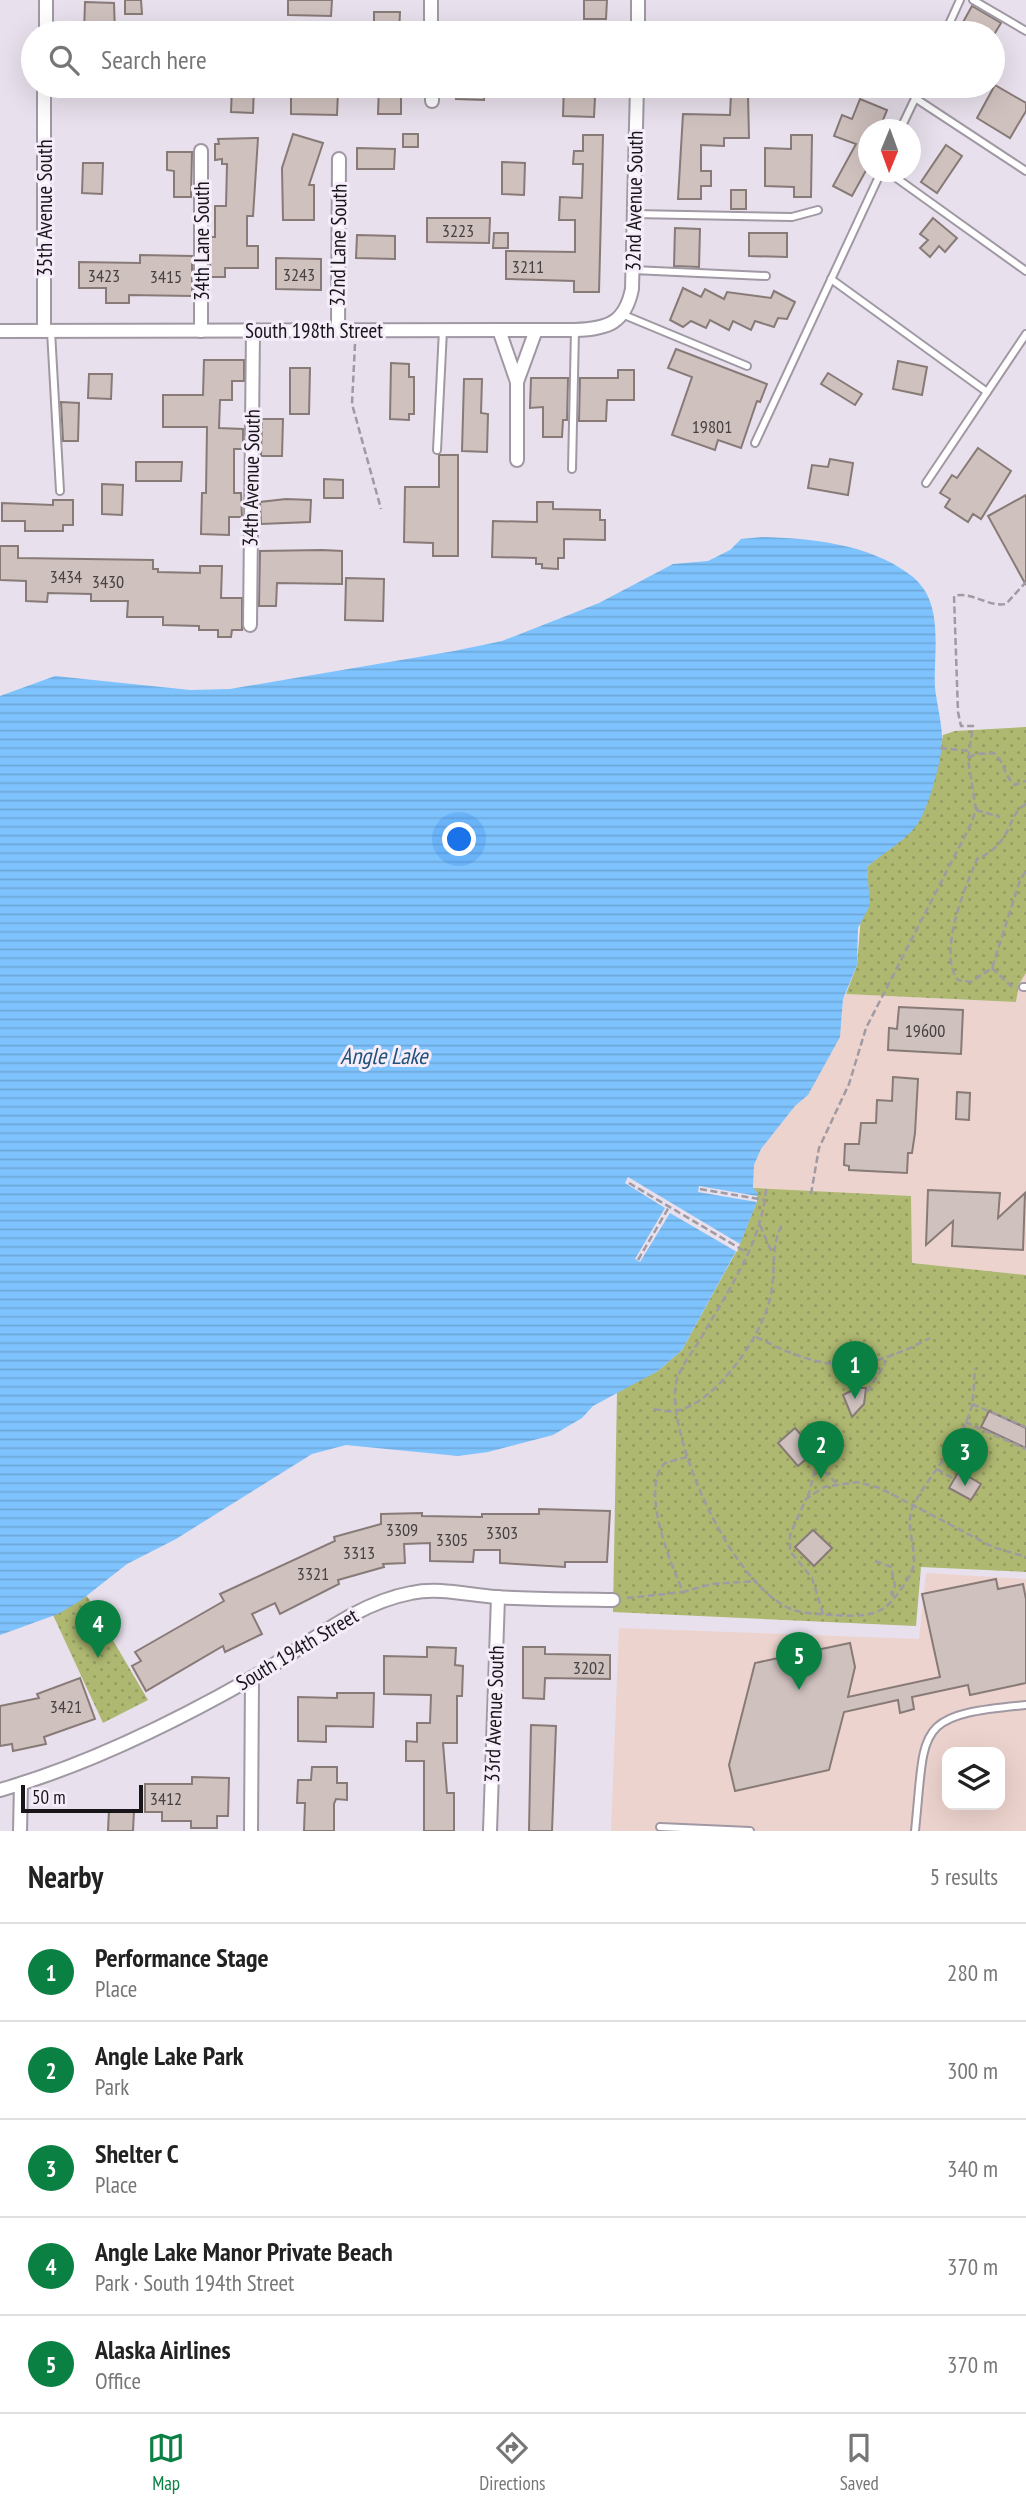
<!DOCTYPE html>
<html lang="en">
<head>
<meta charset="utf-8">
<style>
  body { margin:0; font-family:"PT Sans Narrow",sans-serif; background:#f2f2f2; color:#222 }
  .controls { position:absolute; right:21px; bottom:21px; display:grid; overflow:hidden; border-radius:14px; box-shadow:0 7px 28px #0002 }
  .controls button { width:63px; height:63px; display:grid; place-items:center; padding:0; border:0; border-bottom:2px solid #e0e0e0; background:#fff; color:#222; font:35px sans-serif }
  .compass { position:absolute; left:858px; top:119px; width:63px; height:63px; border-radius:50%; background:#fff; box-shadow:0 7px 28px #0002; rotate:181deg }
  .scale { position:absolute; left:21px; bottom:18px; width:122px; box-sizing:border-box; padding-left:7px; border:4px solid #19161a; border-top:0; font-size:19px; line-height:24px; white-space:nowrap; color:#19161a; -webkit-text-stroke:5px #f5edf9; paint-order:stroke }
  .you { position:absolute; left:460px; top:840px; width:24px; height:24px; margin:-18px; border:5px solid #fff; border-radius:50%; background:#1a73e8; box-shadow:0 0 0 10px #1a73e833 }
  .badge { display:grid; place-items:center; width:46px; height:46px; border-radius:50%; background:#0b8043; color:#fff; font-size:23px; font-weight:700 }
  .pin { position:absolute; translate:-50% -58px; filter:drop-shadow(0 2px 4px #0008) }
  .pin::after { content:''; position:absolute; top:37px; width:24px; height:21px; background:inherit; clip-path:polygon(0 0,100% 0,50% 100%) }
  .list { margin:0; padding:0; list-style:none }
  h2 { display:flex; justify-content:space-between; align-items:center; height:91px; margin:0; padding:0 28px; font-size:30px }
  h2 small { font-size:23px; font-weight:400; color:#767676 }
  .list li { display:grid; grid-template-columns:46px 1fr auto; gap:21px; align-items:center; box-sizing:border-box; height:98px; padding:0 28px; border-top:2px solid #e0e0e0 }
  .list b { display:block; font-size:26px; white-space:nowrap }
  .list p { margin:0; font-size:23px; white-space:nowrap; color:#767676 }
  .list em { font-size:23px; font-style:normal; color:#767676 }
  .icon { flex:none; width:38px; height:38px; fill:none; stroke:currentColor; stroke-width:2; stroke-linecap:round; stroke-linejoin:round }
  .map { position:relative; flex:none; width:1026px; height:1831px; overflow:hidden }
  .search { position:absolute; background:#fff; box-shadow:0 7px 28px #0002; left:21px; right:21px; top:21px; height:77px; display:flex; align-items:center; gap:18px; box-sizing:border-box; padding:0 24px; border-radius:38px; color:#767676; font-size:26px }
  .sheet { height:581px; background:#fff }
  nav { display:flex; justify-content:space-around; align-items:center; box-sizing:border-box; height:98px; border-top:2px solid #e0e0e0; background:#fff; font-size:19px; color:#767676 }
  nav a { display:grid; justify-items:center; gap:4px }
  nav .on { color:#0b8043 }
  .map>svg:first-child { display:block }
</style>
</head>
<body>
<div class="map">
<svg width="1026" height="1831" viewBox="0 0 1026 1831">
  <defs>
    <pattern id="park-dots" width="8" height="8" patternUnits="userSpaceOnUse" patternTransform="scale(1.75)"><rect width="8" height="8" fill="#aeb871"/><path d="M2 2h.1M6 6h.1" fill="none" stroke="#959d61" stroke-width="1.8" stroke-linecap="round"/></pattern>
    <pattern id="water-rules" width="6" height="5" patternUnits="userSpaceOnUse" patternTransform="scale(1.75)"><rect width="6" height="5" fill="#7fc3fe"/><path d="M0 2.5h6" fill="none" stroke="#6da7d9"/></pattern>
  </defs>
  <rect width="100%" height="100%" fill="#e8e0ec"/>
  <g fill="#edd3cd" fill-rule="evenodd">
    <polygon points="1026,973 1026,1275 912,1263 753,1188 754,1165 761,1149 795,1106 808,1095 842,1021 843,999 846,994 1016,1002 1019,984"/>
    <path d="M926 1573 1026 1579V1831H611L619 1628 919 1639ZM947 1752H1000V1805H947Z"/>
  </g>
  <g fill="url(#park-dots)">
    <polygon points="1026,727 1026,973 1019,984 1016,1002 846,994 857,965 861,916 869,905 867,867 883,853 933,785 943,735 955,731"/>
    <polygon points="753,1188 911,1196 912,1263 1026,1275 1026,1572 921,1567 916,1626 613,1612 617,1391 658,1371 682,1350 736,1252 757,1202"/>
    <polygon points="87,1596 148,1700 103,1723 53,1615"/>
  </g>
  <path fill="url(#water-rules)" d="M762 537C810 538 869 544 909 574 946 600 933 650 935 688 937 704 941 720 942 735 944 755 929 805 919 822 907 840 883 853 867 867L870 905 858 928 857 965 843 999 840 1037 808 1095 795 1106 761 1149 754 1165 753 1188 757 1192V1202L740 1244 682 1350 658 1371 593 1406 582 1418 553 1435 488 1452 458 1456 346 1445 312 1454 176 1539 127 1564 80 1601 58 1614 0 1635V696L55 676 190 690 230 689 454 651 502 641 599 603 673 564 708 561 730 550 741 539Z"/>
  <g fill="#e8e0ec">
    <polygon points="628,1177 740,1244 737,1252 670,1213 640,1262 635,1259 665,1208 625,1183"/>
    <polygon points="699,1186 757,1196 757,1202 698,1192"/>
  </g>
  <g fill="#cfc1be" stroke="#877a77" stroke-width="2">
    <polygon points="125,0 141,0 142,14 125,14"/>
    <polygon points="288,0 332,0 331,16 288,15"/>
    <polygon points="584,0 607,0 606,19 584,19"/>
    <polygon points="85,2 114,3 115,33 84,33"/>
    <polygon points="972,6 1001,23 995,33 957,33"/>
    <polygon points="374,12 400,12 399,33 374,33"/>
    <polygon points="995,85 1026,103 1026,111 1010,138 977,118"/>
    <polygon points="232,86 254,86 253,113 231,112"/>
    <polygon points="379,86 401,86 401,114 378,114"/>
    <polygon points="456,86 484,86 484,100 456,99"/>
    <polygon points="564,86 587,86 587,96 595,97 594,117 563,116"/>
    <polygon points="291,91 338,92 337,115 291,114"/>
    <polygon points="731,94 748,95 749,138 724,138 724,146 701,145 701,171 711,171 711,186 701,186 701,199 678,199 683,114 730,115"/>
    <polygon points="860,99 887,110 879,130 869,130 869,165 852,196 833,186 856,144 834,136 842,115 852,119"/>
    <polygon points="293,134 323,143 309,185 314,185 314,220 283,220 282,168"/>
    <rect x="403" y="134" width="15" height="13"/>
    <polygon points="583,135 603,135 599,292 574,292 574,281 506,279 506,251 575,252 575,220 559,220 560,197 582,198 583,164 573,164 574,151 583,151"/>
    <polygon points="791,135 812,135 811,197 794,197 794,187 765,186 765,148 791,149"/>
    <polygon points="258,138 253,216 247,216 247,246 258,246 258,268 225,268 225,277 210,277 210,237 215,237 215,206 226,206 227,164 222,164 222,159 215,160 215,144 219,144 218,139"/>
    <polygon points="946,145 962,156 937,193 921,182"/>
    <polygon points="357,148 395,149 394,169 357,169"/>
    <polygon points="167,152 192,152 191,197 174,197 174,171 167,170"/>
    <polygon points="502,162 525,163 524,195 502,194"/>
    <polygon points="83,163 103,163 102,194 82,193"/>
    <rect x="731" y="190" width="15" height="19"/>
    <polygon points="427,218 490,218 489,243 427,242"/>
    <polygon points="933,218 957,238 945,252 939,246 930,257 920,248 928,240 920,234"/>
    <polygon points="675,228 700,229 699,267 674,266"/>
    <polygon points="494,233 508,233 508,248 493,248"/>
    <polygon points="749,233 787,233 787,257 749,256"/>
    <polygon points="357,235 395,236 395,259 356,258"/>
    <polygon points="140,255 192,256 192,296 129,295 129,303 106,303 106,288 79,288 79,262 140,263"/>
    <polygon points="276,258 321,259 321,290 276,289"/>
    <polygon points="683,288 701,297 705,289 724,299 727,292 771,298 774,291 795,302 787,319 778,318 774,327 755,321 751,330 733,321 729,330 710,320 706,328 691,321 683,327 670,320"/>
    <polygon points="676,349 767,384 760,402 757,401 741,448 718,440 715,450 672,435 692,377 668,368"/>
    <polygon points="204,360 244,360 244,381 232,381 232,400 220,400 219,428 243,429 243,449 234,449 234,493 241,493 242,517 229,517 229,535 201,534 202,493 206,493 207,427 163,427 163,395 203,395"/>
    <polygon points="898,361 927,367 922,395 893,389"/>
    <polygon points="391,363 409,364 409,377 414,377 414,414 409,414 409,420 390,419"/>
    <polygon points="290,368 310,368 309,414 290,414"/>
    <polygon points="618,370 634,370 634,400 607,400 606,421 579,421 580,378 618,378"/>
    <polygon points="828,373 862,394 855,405 821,384"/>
    <polygon points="89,374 112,374 111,399 88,398"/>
    <polygon points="531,378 568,378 567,420 563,420 562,437 543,437 543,407 530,408"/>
    <polygon points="464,379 482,379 481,413 488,414 487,452 462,451"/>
    <polygon points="61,402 79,403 78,441 63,441"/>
    <polygon points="262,419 283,419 282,456 261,456"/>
    <polygon points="978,448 1011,471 981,519 973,514 968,522 945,507 950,499 940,493 952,475 957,478"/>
    <polygon points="439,455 458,455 458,556 433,556 433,543 404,542 405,487 439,487"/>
    <polygon points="830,459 853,463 848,495 808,488 812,465 828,467"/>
    <polygon points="136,462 182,462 181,481 136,481"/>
    <polygon points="324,479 343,480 343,498 324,498"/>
    <polygon points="102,484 123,485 122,515 102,514"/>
    <polygon points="1026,495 1026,585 988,516"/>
    <polygon points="286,499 311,500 310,522 261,524 260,502"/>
    <polygon points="53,500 73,500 73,525 63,525 63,531 25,531 25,521 2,521 2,503 53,505"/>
    <polygon points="537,502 553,502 553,509 600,510 600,520 605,520 605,540 564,539 564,558 558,558 558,569 542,568 542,564 536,564 536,558 492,557 493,521 537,522"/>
    <polygon points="0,546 18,546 18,558 153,560 153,569 158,569 158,572 200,573 200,566 222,566 221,598 242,598 242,630 232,630 231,637 218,637 218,630 199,630 199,626 163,625 163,617 127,617 128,601 91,601 91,594 48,593 47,602 26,601 26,581 0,580"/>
    <polygon points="322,550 342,551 342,584 277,583 276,606 259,606 260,551"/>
    <polygon points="346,578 384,579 383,621 345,620"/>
    <polygon points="899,1007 963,1010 961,1054 888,1050 889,1028 897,1029"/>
    <polygon points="893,1077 918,1079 915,1133 912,1153 908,1153 907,1173 849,1170 849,1166 844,1165 845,1144 859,1144 861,1123 876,1123 877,1100 892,1101"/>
    <polygon points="957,1092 970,1093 969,1120 956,1119"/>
    <polygon points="928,1190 1000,1193 998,1218 1025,1193 1023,1250 952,1246 953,1221 926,1245"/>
    <polygon points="857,1388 866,1388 864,1404 852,1417 843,1395"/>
    <polygon points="989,1411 1026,1428 1026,1448 981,1427"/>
    <polygon points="795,1428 815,1451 798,1466 778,1443"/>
    <polygon points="959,1471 981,1484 971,1500 949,1488"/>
    <polygon points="539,1509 610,1511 607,1562 565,1562 565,1567 500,1563 500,1550 474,1550 473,1562 430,1561 430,1543 404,1544 405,1563 383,1564 384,1567 338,1580 339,1584 280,1614 275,1603 252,1614 262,1634 225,1652 223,1646 146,1691 132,1666 141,1661 135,1652 224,1601 220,1594 335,1541 334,1537 381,1524 381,1514 422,1513 422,1516 482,1517 482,1514 539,1514"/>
    <polygon points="813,1530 832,1548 814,1566 795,1547"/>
    <polygon points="996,1579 998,1589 1023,1584 1026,1599 1026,1683 970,1695 968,1685 912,1697 914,1709 900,1713 898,1700 844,1712 829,1770 735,1791 729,1765 755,1663 850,1643 855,1667 848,1697 940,1677 922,1594"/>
    <polygon points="427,1647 456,1648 455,1665 463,1666 462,1696 457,1696 457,1743 443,1743 447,1793 454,1793 454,1831 424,1831 424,1761 406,1761 406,1741 417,1742 417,1723 430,1723 431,1695 384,1694 384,1656 427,1657"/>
    <polygon points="523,1647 545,1647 545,1654 610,1655 610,1679 545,1678 544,1699 523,1698"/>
    <polygon points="80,1678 95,1719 44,1737 46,1744 13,1751 12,1744 0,1746 0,1706 39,1698 37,1694"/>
    <polygon points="337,1693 374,1693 373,1727 326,1726 326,1742 298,1741 298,1697 337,1698"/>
    <polygon points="531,1725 556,1726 552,1831 529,1831"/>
    <polygon points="312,1767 337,1767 337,1783 347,1783 347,1800 336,1799 334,1804 334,1831 304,1831 305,1803 297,1803 298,1780 311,1780"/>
    <polygon points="192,1777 229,1778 228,1816 217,1816 217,1828 191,1828 191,1821 162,1821 162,1812 145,1812 145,1784 192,1784"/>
    <polygon points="109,1810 134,1810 133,1831 108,1831"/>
  </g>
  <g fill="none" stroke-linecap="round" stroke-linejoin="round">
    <defs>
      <g id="service">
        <polyline points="973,0 1026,31"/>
        <polyline points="491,32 638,30"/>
        <polyline points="945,33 960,0"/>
        <polyline points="915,98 1026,171"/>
        <polyline points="900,130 921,86"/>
        <polyline points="888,172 1026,271"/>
        <polyline points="634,214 792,217 818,210"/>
        <polyline points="633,270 766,276"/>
        <polyline points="831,279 987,392"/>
        <polyline points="624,315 747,366"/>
        <polyline points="51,331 60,491"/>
        <polyline points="755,443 881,172"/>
        <polyline points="437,450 443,330"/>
        <polyline points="572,469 575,330"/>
        <polyline points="926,483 1026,334"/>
        <polyline points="1023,987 1026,987"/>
        <polyline points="660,1827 750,1831"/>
        <path d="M915 1831C926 1726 913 1715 1026 1705"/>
      </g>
      <g id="minor">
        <polyline points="431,0 431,33"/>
        <polyline points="46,33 46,0"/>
        <polyline points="638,33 638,0"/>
        <polyline points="432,86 432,101"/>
        <polyline points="338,330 339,159"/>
        <polyline points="499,330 517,382"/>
        <path d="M0 331 575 330C608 329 625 323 632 289L637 86"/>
        <polyline points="44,331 44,86"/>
        <polyline points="201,331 201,151"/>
        <polyline points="517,460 517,382 536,330"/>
        <polyline points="250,625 253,330"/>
        <path d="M0 1790C88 1765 173 1723 252 1678 303 1649 352 1604 411 1593 439 1587 468 1595 496 1597 535 1600 574 1599 613 1600"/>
        <polyline points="20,1831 21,1784"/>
        <polyline points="251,1831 252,1678"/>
        <polyline points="490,1831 498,1597"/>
      </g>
    </defs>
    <use href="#service" stroke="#a098a3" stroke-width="10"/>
    <use href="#minor" stroke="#a098a3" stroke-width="16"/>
    <g stroke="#a09aa3" stroke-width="2.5" stroke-dasharray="7 3.5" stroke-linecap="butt">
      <polyline points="355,344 352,404 381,509"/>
      <polyline points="940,748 970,751"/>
      <path d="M969 758 975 754 994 753C1005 762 1004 777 1015 785L1026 781"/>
      <path d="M1026 804C1005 816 1015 842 977 859 965 888 937 953 958 980L971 982 992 968 1020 880 1026 871"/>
      <polyline points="976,810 1000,817"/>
      <polyline points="992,968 1012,987"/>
      <polyline points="629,1183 746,1252"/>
      <polyline points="700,1189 765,1200"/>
      <path d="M766 1189C762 1243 727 1292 701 1338 688 1360 673 1373 675 1399 678 1459 730 1574 783 1605 797 1614 818 1614 834 1615 853 1616 874 1618 889 1604 897 1596 913 1574 914 1563 915 1544 905 1524 913 1506 929 1474 964 1440 972 1405 974 1393 974 1380 975 1368"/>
      <path d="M811 1194 819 1148 849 1084 866 1028 971 824 976 810 968 759 973 726H961L958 712 954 596C973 591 986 607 1006 604L1026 582"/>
      <polyline points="760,1225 771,1251"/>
      <polyline points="638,1260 669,1207"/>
      <path d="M756 1337C826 1372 859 1375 930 1338"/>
      <polyline points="867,1392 885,1364 884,1360"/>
      <polyline points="972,1404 1026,1427"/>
      <path d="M654 1409C660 1410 670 1412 676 1411 716 1403 762 1336 770 1298 777 1271 769 1251 782 1224"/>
      <polyline points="965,1422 1026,1449"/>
      <polyline points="809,1456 836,1483"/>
      <path d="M687 1457 665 1463C639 1488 671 1564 683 1592L712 1584 757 1581"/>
      <polyline points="937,1469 954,1479"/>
      <polyline points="808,1497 816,1466"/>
      <polyline points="875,1561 891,1567 895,1586 891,1593 894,1597"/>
      <polyline points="627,1598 683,1592"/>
      <polyline points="823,1614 812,1578 790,1551 790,1535 806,1499 824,1487 857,1482 880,1488 993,1547 1026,1557"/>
    </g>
    <use href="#service" stroke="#fff" stroke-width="6"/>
    <use href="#minor" stroke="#fff" stroke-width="12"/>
  </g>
  <g text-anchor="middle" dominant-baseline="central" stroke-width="6" stroke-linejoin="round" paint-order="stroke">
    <g font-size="18" fill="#464143">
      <text x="458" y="230">3223</text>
      <text x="528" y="266">3211</text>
      <text x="299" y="274">3243</text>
      <text x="104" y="275">3423</text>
      <text x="166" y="276">3415</text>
      <text x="712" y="426">19801</text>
      <text x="66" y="576">3434</text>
      <text x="108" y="581">3430</text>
      <text x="925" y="1030">19600</text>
      <text x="402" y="1529">3309</text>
      <text x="502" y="1532">3303</text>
      <text x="452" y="1539">3305</text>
      <text x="359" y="1552">3313</text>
      <text x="313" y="1573">3321</text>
      <text x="589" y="1667">3202</text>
      <text x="66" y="1706">3421</text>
      <text x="166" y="1798">3412</text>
    </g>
    <g font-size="21" fill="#19161a" stroke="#f5edf9">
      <text transform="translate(634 201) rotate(-89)">32nd Avenue South</text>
      <text transform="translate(44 208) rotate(-90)">35th Avenue South</text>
      <text transform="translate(201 241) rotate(-90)">34th Lane South</text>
      <text transform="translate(338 245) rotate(-89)">32nd Lane South</text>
      <text x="314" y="330">South 198th Street</text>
      <text transform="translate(251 478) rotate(-89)">34th Avenue South</text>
      <text transform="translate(297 1649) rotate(-31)">South 194th Street</text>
      <text transform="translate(494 1714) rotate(-88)">33rd Avenue South</text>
    </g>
    <g font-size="23" font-style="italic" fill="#225279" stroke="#f5edf9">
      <text x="384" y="1055">Angle Lake</text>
    </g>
  </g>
</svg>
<div class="controls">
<button><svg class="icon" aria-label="layers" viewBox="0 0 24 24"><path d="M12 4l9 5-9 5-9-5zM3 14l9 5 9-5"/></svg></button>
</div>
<svg class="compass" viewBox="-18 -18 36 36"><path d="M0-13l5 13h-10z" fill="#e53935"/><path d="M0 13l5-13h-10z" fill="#767676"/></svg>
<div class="scale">50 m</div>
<div class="you"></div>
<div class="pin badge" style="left:855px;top:1399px">1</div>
<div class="pin badge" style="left:821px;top:1479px">2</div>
<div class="pin badge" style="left:965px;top:1486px">3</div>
<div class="pin badge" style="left:98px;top:1658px">4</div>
<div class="pin badge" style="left:799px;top:1690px">5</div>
<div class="search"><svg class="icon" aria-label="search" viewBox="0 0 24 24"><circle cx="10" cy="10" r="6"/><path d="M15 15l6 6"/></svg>Search here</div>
</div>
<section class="sheet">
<h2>Nearby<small>5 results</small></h2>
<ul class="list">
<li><span class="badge">1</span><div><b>Performance Stage</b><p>Place</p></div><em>280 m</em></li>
<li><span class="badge">2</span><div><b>Angle Lake Park</b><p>Park</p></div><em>300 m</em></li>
<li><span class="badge">3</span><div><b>Shelter C</b><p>Place</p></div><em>340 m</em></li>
<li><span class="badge">4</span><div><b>Angle Lake Manor Private Beach</b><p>Park · South 194th Street</p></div><em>370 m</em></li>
<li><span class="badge">5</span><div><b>Alaska Airlines</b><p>Office</p></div><em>370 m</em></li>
</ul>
</section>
<nav>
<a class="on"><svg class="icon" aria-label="map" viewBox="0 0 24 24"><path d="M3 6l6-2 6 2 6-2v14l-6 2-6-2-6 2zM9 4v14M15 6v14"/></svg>Map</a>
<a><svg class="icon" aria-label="directions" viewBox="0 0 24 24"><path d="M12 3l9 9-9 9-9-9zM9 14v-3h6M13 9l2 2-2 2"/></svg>Directions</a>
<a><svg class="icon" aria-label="saved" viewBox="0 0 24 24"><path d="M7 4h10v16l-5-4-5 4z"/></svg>Saved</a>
</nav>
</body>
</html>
